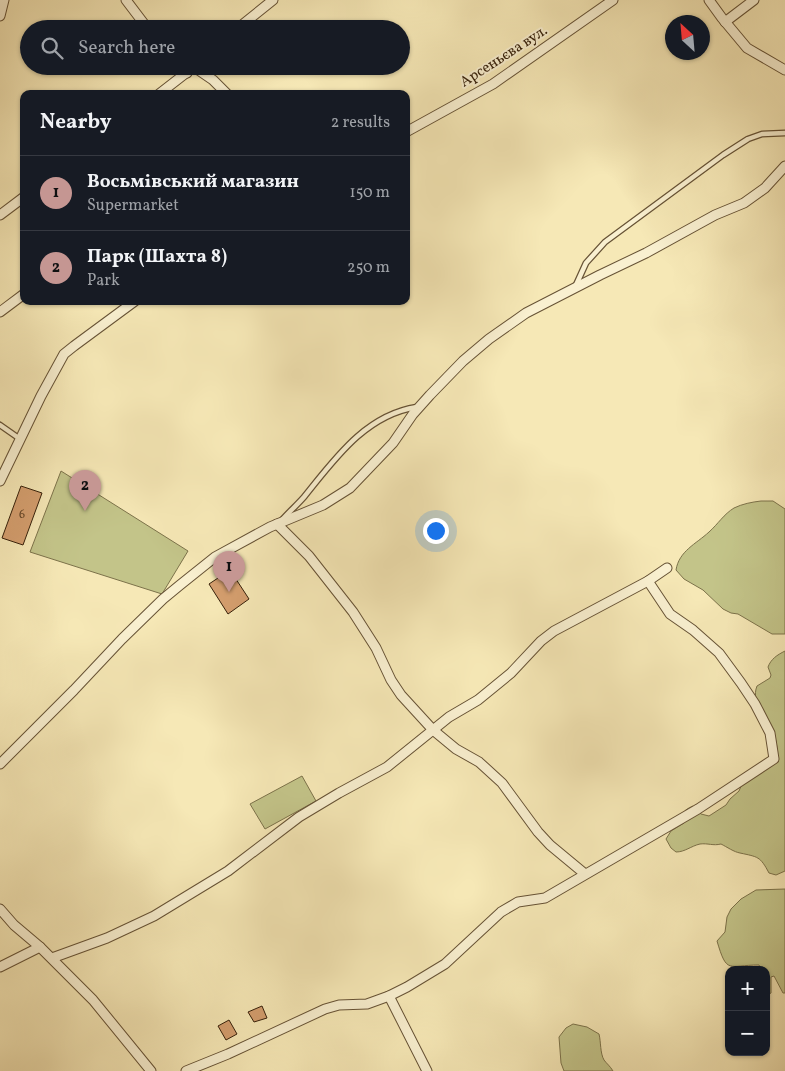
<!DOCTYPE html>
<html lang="en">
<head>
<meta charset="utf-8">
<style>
  body { margin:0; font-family:Vollkorn,serif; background:#242831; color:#f1f3f6 }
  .controls { position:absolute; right:15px; bottom:15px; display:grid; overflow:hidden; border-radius:10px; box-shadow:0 1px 4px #0004 }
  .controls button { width:45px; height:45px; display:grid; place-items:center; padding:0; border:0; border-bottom:1px solid #363941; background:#171b24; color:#f1f3f6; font:25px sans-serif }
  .compass { position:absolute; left:665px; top:15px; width:45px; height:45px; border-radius:50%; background:#171b24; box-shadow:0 1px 4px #0004; rotate:334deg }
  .you { position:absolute; left:435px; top:530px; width:18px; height:18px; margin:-12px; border:4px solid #fff; border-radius:50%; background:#1a73e8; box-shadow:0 0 0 8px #1a73e833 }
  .badge { display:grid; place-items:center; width:32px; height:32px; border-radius:50%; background:#c59692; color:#111; font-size:16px; font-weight:700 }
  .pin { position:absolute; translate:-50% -41px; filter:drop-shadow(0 1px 2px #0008) }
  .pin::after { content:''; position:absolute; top:26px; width:18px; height:15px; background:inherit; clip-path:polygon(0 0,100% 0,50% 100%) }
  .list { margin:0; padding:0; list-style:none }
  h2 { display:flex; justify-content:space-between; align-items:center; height:65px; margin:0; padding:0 20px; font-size:21px }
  h2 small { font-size:16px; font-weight:400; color:#9ea1a6 }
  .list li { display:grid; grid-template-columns:32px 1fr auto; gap:15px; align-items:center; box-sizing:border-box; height:75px; padding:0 20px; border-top:1px solid #363941 }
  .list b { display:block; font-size:19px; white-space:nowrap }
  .list p { margin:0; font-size:16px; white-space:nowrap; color:#9ea1a6 }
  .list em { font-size:16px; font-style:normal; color:#9ea1a6 }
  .icon { flex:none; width:28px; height:28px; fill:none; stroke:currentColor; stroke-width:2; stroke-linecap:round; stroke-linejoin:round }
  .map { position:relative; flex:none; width:785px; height:1071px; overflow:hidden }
  .search { position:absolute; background:#171b24; box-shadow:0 1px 4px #0004; left:20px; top:20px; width:390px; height:55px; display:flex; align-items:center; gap:12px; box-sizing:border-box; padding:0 18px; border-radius:28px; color:#9ea1a6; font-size:19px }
  .panel { position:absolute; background:#171b24; box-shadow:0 1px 4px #0004; left:20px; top:90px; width:390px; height:215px; border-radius:10px }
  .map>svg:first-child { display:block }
</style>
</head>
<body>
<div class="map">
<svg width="785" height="1071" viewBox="0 0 785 1071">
  <rect width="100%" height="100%" fill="#f6e8b6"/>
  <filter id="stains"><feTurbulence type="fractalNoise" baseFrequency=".004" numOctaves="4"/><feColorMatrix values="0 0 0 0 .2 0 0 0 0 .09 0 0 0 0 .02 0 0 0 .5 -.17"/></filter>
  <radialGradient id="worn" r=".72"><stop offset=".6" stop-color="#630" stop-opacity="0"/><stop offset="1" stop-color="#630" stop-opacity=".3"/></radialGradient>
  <g fill="#c3c489" stroke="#7c724a">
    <polygon points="61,471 188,551 162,594 30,552"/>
    <path d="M761 501H773L785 509V634H772L738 614 731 613 723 609 703 590 684 579 676 570C679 551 696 544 709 532 718 524 724 514 734 508 742 504 752 502 761 501Z"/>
    <path d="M785 651V871L776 875 769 873C760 856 758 857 740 853 734 852 727 847 721 844 713 846 708 843 700 844 691 846 685 852 676 852L671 848 666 839 671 831 684 823C680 813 684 810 693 806L701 814 709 816 726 805 730 799 739 791 742 784 755 768 777 751C777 745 776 740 774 735 768 720 750 703 757 686L770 678 771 675 768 667C771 659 777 655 785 651Z"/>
    <polygon points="302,776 316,801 265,829 250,804"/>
    <path d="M785 889V993H783L774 976 771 977V993L766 996V970H757L760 967 759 965C728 965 727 975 717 941L725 932 727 917 731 909 741 899 756 890Z"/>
    <path d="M573 1024 587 1027 599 1034C601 1042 600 1053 604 1060 607 1064 610 1066 613 1071H564L561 1063 559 1037 566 1028Z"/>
  </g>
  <g fill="#d49e6e" stroke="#36200a">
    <polygon points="21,486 42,493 23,545 2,538"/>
    <polygon points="230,570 249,599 228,614 209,584"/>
    <polygon points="262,1006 267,1018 254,1022 248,1012"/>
    <polygon points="229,1020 237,1034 226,1040 218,1026"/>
  </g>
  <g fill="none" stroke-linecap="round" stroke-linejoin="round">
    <defs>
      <g id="service">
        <polyline points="576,285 586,263 605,242 723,155 748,139 762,134 785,133"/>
        <polyline points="0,425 20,439"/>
        <path d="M282 520C289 512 297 505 304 497 334 460 365 415 417 407"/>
      </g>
      <g id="minor">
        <polyline points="126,0 148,29"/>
        <polyline points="709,0 722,18 747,48 785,70"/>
        <polyline points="0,16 4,0"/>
        <polyline points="725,22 754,0"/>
        <polyline points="237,29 273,0"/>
        <polyline points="177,66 187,73"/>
        <polyline points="194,67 213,80 227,94"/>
        <polyline points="159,94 195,66"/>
        <polyline points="406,132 493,84 613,0"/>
        <polyline points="0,215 24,197"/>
        <polyline points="0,312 24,294"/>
        <polyline points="0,481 41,396 64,354 74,346 135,301"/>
        <polyline points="277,524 309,556 353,612 376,648 391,680 401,695 433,730 456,749 479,762 502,783 538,832 550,845 585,874"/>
        <polyline points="0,764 74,690 122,639 163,599 180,585 215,557 270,527 323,505 350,488 393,443 413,414 430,395 463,361 489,339 526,313 600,275 646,253 715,215 744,203 765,188 785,166"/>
        <polyline points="0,909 14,925 40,947 93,1000 151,1071"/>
        <polyline points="52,958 107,938 154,916 228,871 299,817 339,793 387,767 449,717 478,700 511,673 541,641 554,631 648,581 667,568"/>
        <polyline points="0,967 40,947"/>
        <polyline points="389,996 427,1071"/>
        <polyline points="186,1071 228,1054 325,1009 339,1005 367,1004 389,996 407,987 445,964 501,912 518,902 545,898 698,809 774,759 770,733 755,704 741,683 719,653 693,630 670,614 648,581"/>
      </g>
    </defs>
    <use href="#service" stroke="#665235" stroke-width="7"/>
    <use href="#minor" stroke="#665235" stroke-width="11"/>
    <use href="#service" stroke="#f9f0d0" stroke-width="4.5"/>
    <use href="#minor" stroke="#f9f0d0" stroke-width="9"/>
  </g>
  <g text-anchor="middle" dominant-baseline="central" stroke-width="4" stroke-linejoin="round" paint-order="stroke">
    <g font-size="12" fill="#5e4023">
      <text x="22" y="515">6</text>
    </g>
    <g font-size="15" fill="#36200a" stroke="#f9f0d0">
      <text transform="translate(504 57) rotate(-33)">Арсеньєва вул.</text>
    </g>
  </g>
  <rect width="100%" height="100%" filter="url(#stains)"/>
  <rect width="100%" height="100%" fill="url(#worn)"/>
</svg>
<div class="controls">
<button>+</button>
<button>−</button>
</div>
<svg class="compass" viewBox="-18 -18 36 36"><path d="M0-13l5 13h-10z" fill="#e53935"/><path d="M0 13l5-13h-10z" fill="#9ea1a6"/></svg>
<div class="you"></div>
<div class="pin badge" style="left:229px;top:592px">1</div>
<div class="pin badge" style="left:85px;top:511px">2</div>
<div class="search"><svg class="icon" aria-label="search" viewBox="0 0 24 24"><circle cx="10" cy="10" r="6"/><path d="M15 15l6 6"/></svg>Search here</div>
<section class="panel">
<h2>Nearby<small>2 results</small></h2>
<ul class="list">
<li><span class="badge">1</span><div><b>Восьмівський магазин</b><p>Supermarket</p></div><em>150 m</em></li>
<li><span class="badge">2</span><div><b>Парк (Шахта 8)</b><p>Park</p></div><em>250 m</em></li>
</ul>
</section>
</div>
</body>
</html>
